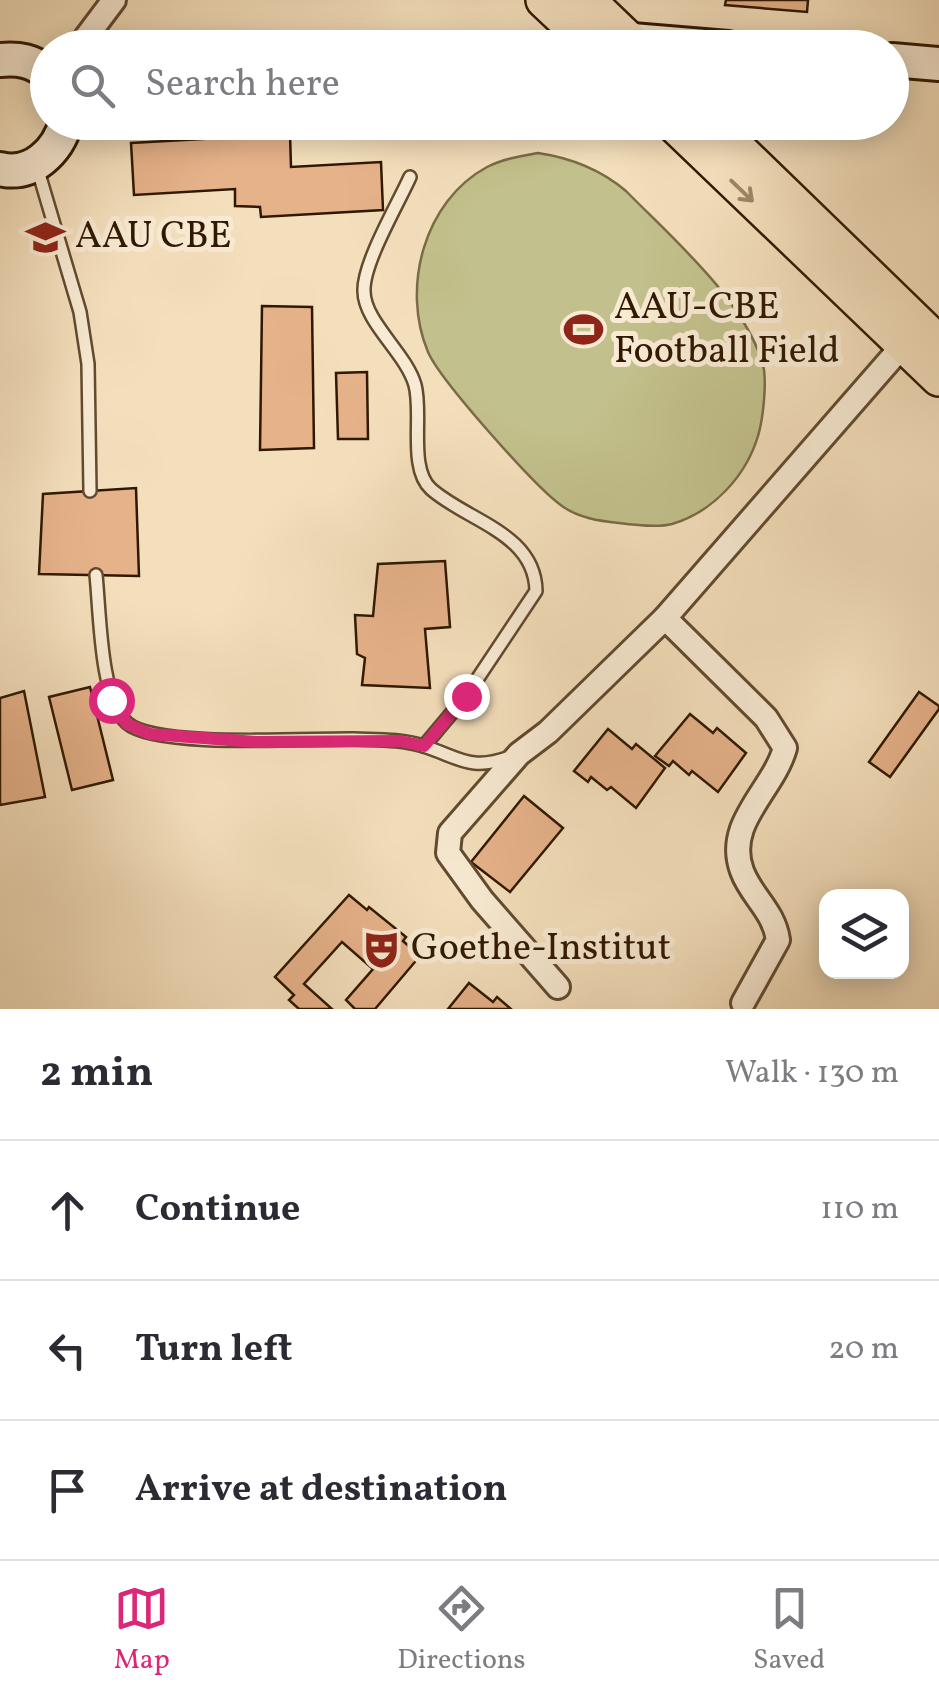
<!DOCTYPE html>
<html lang="en">
<head>
<meta charset="utf-8">
<style>
  body { margin:0; font-family:Vollkorn,serif; background:#f2f2f3; color:#2b2b33 }
  .controls { position:absolute; right:30px; bottom:30px; display:grid; overflow:hidden; border-radius:20px; box-shadow:0 5px 25px #0003 }
  .controls button { width:90px; height:90px; display:grid; place-items:center; padding:0; border:0; border-bottom:2px solid #e1e1e2; background:#fff; color:#2b2b33; font:50px sans-serif }
  .stop { position:absolute; width:30px; height:30px; margin:-22px; border:8px solid #db2777; border-radius:50%; background:#fff }
  .stop.end { background:#db2777; border-color:#fff; box-shadow:0 2px 10px #0008 }
  .list { margin:0; padding:0; list-style:none }
  h2 { display:flex; justify-content:space-between; align-items:center; height:130px; margin:0; padding:0 40px; font-size:42px }
  h2 small { font-size:32px; font-weight:400; color:#7c7c81 }
  .list li { display:grid; grid-template-columns:65px 1fr auto; gap:30px; align-items:center; box-sizing:border-box; height:140px; padding:0 40px; border-top:2px solid #e1e1e2 }
  .list b { display:block; font-size:38px; white-space:nowrap }
  .list em { font-size:32px; font-style:normal; color:#7c7c81 }
  .icon { flex:none; width:55px; height:55px; fill:none; stroke:currentColor; stroke-width:2; stroke-linecap:round; stroke-linejoin:round }
  .map { position:relative; flex:none; width:939px; height:1009px; overflow:hidden }
  .search { position:absolute; background:#fff; box-shadow:0 5px 25px #0003; left:30px; right:30px; top:30px; height:110px; display:flex; align-items:center; gap:25px; box-sizing:border-box; padding:0 35px; border-radius:55px; color:#7c7c81; font-size:38px }
  .sheet { height:550px; background:#fff }
  nav { display:flex; justify-content:space-around; align-items:center; box-sizing:border-box; height:140px; border-top:2px solid #e1e1e2; background:#fff; font-size:28px; color:#7c7c81 }
  nav a { display:grid; justify-items:center; gap:5px }
  nav .on { color:#db2777 }
  .map>svg:first-child { display:block }
</style>
</head>
<body>
<div class="map">
<svg width="939" height="1009" viewBox="0 0 939 1009">
  <rect width="100%" height="100%" fill="#f4dfbc"/>
  <filter id="stains"><feTurbulence type="fractalNoise" baseFrequency=".002" numOctaves="4"/><feColorMatrix values="0 0 0 0 .2 0 0 0 0 .09 0 0 0 0 .02 0 0 0 .5 -.17"/></filter>
  <radialGradient id="worn" r=".72"><stop offset=".6" stop-color="#630" stop-opacity="0"/><stop offset="1" stop-color="#630" stop-opacity=".3"/></radialGradient>
  <path fill="#c2c08c" stroke="#796c46" stroke-width="2.5" d="M538 153C572 158 600 169 626 191 673 239 741 297 762 361 768 378 763 419 758 436 746 476 713 512 672 524 657 528 634 525 619 523 599 521 579 518 562 506 536 488 440 380 428 352 401 288 424 201 487 167 503 159 521 156 538 153Z"/>
  <g fill="#e6b28a" stroke="#301800" stroke-width="2.5">
    <polygon points="726,0 808,0 807,12 725,5"/>
    <polygon points="290,134 291,167 381,162 383,210 261,217 260,207 235,206 235,189 134,195 131,143"/>
    <polygon points="262,306 312,307 314,448 260,450"/>
    <polygon points="367,372 368,439 338,439 336,373"/>
    <polygon points="136,488 139,576 39,574 43,494"/>
    <polygon points="445,561 450,627 425,629 430,688 362,685 365,658 357,654 355,615 373,616 378,564"/>
    <polygon points="90,687 113,780 72,790 49,697"/>
    <polygon points="24,691 45,797 0,805 0,698"/>
    <polygon points="919,692 939,706 939,709 890,777 869,762"/>
    <polygon points="690,714 713,733 717,728 746,753 718,792 692,771 689,775 673,761 669,766 655,756"/>
    <polygon points="608,729 632,749 636,744 665,768 636,808 611,787 607,790 591,777 588,782 574,771"/>
    <polygon points="524,796 563,828 510,892 471,862"/>
    <polygon points="349,895 367,910 369,907 406,937 403,941 420,956 375,1009 355,1009 346,1000 373,969 342,942 304,984 332,1009 299,1009 289,1000 294,995 275,977"/>
    <polygon points="469,983 493,1002 497,997 511,1009 448,1009"/>
  </g>
  <g fill="none" stroke-linecap="round" stroke-linejoin="round">
    <defs>
      <g id="service">
        <polyline points="37,167 80,312 88,364 90,491"/>
        <path d="M410 177C398 204 363 263 364 291 364 322 406 353 415 385 423 414 408 468 431 489 467 521 535 533 536 591L466 696 424 746"/>
        <path d="M96 575C100 612 100 699 127 723 156 749 311 738 354 739 377 740 401 739 423 746 459 757 470 772 510 757"/>
      </g>
      <g id="minor">
        <polyline points="78,48 114,0"/>
        <path d="M665 618 766 718 785 748C773 791 724 823 742 871 751 896 774 911 778 940L743 1003"/>
        <polyline points="558,987 482,900 448,853 450,833 519,754 548,732 665,618 911,336"/>
      </g>
      <g id="secondary">
        <polyline points="608,38 728,48"/>
        <path d="M0 60C19 58 33 61 48 73"/>
        <polyline points="892,60 939,64"/>
        <path d="M0 169C32 177 58 151 66 122"/>
      </g>
      <g id="primary">
        <polyline points="544,0 595,48"/>
        <polyline points="587,0 637,48"/>
        <polyline points="672,122 939,378"/>
        <polyline points="710,122 939,344"/>
      </g>
    </defs>
    <use href="#service" stroke="#614a2f" stroke-width="16"/>
    <use href="#minor" stroke="#614a2f" stroke-width="28"/>
    <use href="#secondary" stroke="#301800" stroke-width="38"/>
    <use href="#primary" stroke="#301800" stroke-width="40"/>
    <use href="#service" stroke="#f8ead3" stroke-width="11"/>
    <use href="#minor" stroke="#f8ead3" stroke-width="22"/>
    <use href="#secondary" stroke="#f8ead3" stroke-width="32"/>
    <use href="#primary" stroke="#f4dfbc" stroke-width="35"/>
  </g>
  <defs><path id="oneway-shaft" d="M-6 0H5M1.5-3L5.5 0L1.5 3" fill="none" stroke-width="1.6" stroke-linecap="round" stroke-linejoin="round" transform="scale(2.5)"/></defs>
  <use stroke="#9c8567" href="#oneway-shaft" transform="translate(742 191) rotate(44)"/>
  <g fill="none" stroke-linecap="round" stroke-linejoin="round">
    <polyline stroke="#db2777" stroke-width="12" points="111,700 127,724 150,734 256,742 400,741 424,746 466,696"/>
  </g>
  <defs>
    <symbol id="university-bare" viewBox="-9 -9 18 18"><path d="M0-5L7-2L0 1L-7-2ZM-4 1L0 2.5L4 1V4Q0 6-4 4Z" fill="#8f2418" stroke="#f8ead3" stroke-width="2.5" paint-order="stroke"/></symbol>
    <symbol id="stadium-bare" viewBox="-9 -9 18 18"><path d="M0-5a6.5 5 0 1 0 0 10a6.5 5 0 1 0 0-10ZM-3.5-1.8h7v3.6h-7Z" fill="#8f2418" stroke="#f8ead3" stroke-width="2.5" paint-order="stroke"/></symbol>
    <symbol id="theatre-bare" viewBox="-9 -9 18 18"><path d="M-5-5.5Q0-4 5-5.5V0Q5 5 0 6Q-5 5-5 0ZM-3.3-2.5H-1v1.5H-3.3ZM1-2.5H3.3v1.5H1ZM-2.8 1Q0 5.5 2.8 1Z" fill="#8f2418" stroke="#f8ead3" stroke-width="2.5" paint-order="stroke"/></symbol>
  </defs>
  <g fill-rule="evenodd">
    <use href="#university-bare" x="18" y="210" width="55" height="55"/>
    <use href="#stadium-bare" x="556" y="302" width="55" height="55"/>
    <use href="#theatre-bare" x="354" y="922" width="55" height="55"/>
  </g>
  <g text-anchor="middle" dominant-baseline="central" stroke-width="10" stroke-linejoin="round" paint-order="stroke">
    <g font-size="38" fill="#301800" stroke="#f8ead3" text-anchor="start">
      <text x="75" y="237">AAU CBE</text>
      <text x="614" y="308">AAU-CBE<tspan x="614" dy="44">Football Field</tspan></text>
      <text x="411" y="949">Goethe-Institut</text>
    </g>
  </g>
  <rect width="100%" height="100%" filter="url(#stains)"/>
  <rect width="100%" height="100%" fill="url(#worn)"/>
</svg>
<div class="controls">
<button><svg class="icon" aria-label="layers" viewBox="0 0 24 24"><path d="M12 4l9 5-9 5-9-5zM3 14l9 5 9-5"/></svg></button>
</div>
<div class="stop" style="left:111px;top:700px"></div>
<div class="stop end" style="left:466px;top:696px"></div>
<div class="search"><svg class="icon" aria-label="search" viewBox="0 0 24 24"><circle cx="10" cy="10" r="6"/><path d="M15 15l6 6"/></svg>Search here</div>
</div>
<section class="sheet">
<h2>2 min<small>Walk · 130 m</small></h2>
<ul class="list">
<li><svg class="icon" aria-label="ahead" viewBox="0 0 24 24"><path d="M12 20V5M6 11l6-6 6 6"/></svg><div><b>Continue</b></div><em>110 m</em></li>
<li><svg class="icon" aria-label="left" viewBox="0 0 24 24"><path d="M17 20v-9H6M10 6l-5 5 5 5"/></svg><div><b>Turn left</b></div><em>20 m</em></li>
<li><svg class="icon" aria-label="arrive" viewBox="0 0 24 24"><path d="M6 21V4h12l-3 4 3 4H6"/></svg><div><b>Arrive at destination</b></div></li>
</ul>
</section>
<nav>
<a class="on"><svg class="icon" aria-label="map" viewBox="0 0 24 24"><path d="M3 6l6-2 6 2 6-2v14l-6 2-6-2-6 2zM9 4v14M15 6v14"/></svg>Map</a>
<a><svg class="icon" aria-label="directions" viewBox="0 0 24 24"><path d="M12 3l9 9-9 9-9-9zM9 14v-3h6M13 9l2 2-2 2"/></svg>Directions</a>
<a><svg class="icon" aria-label="saved" viewBox="0 0 24 24"><path d="M7 4h10v16l-5-4-5 4z"/></svg>Saved</a>
</nav>
</body>
</html>
